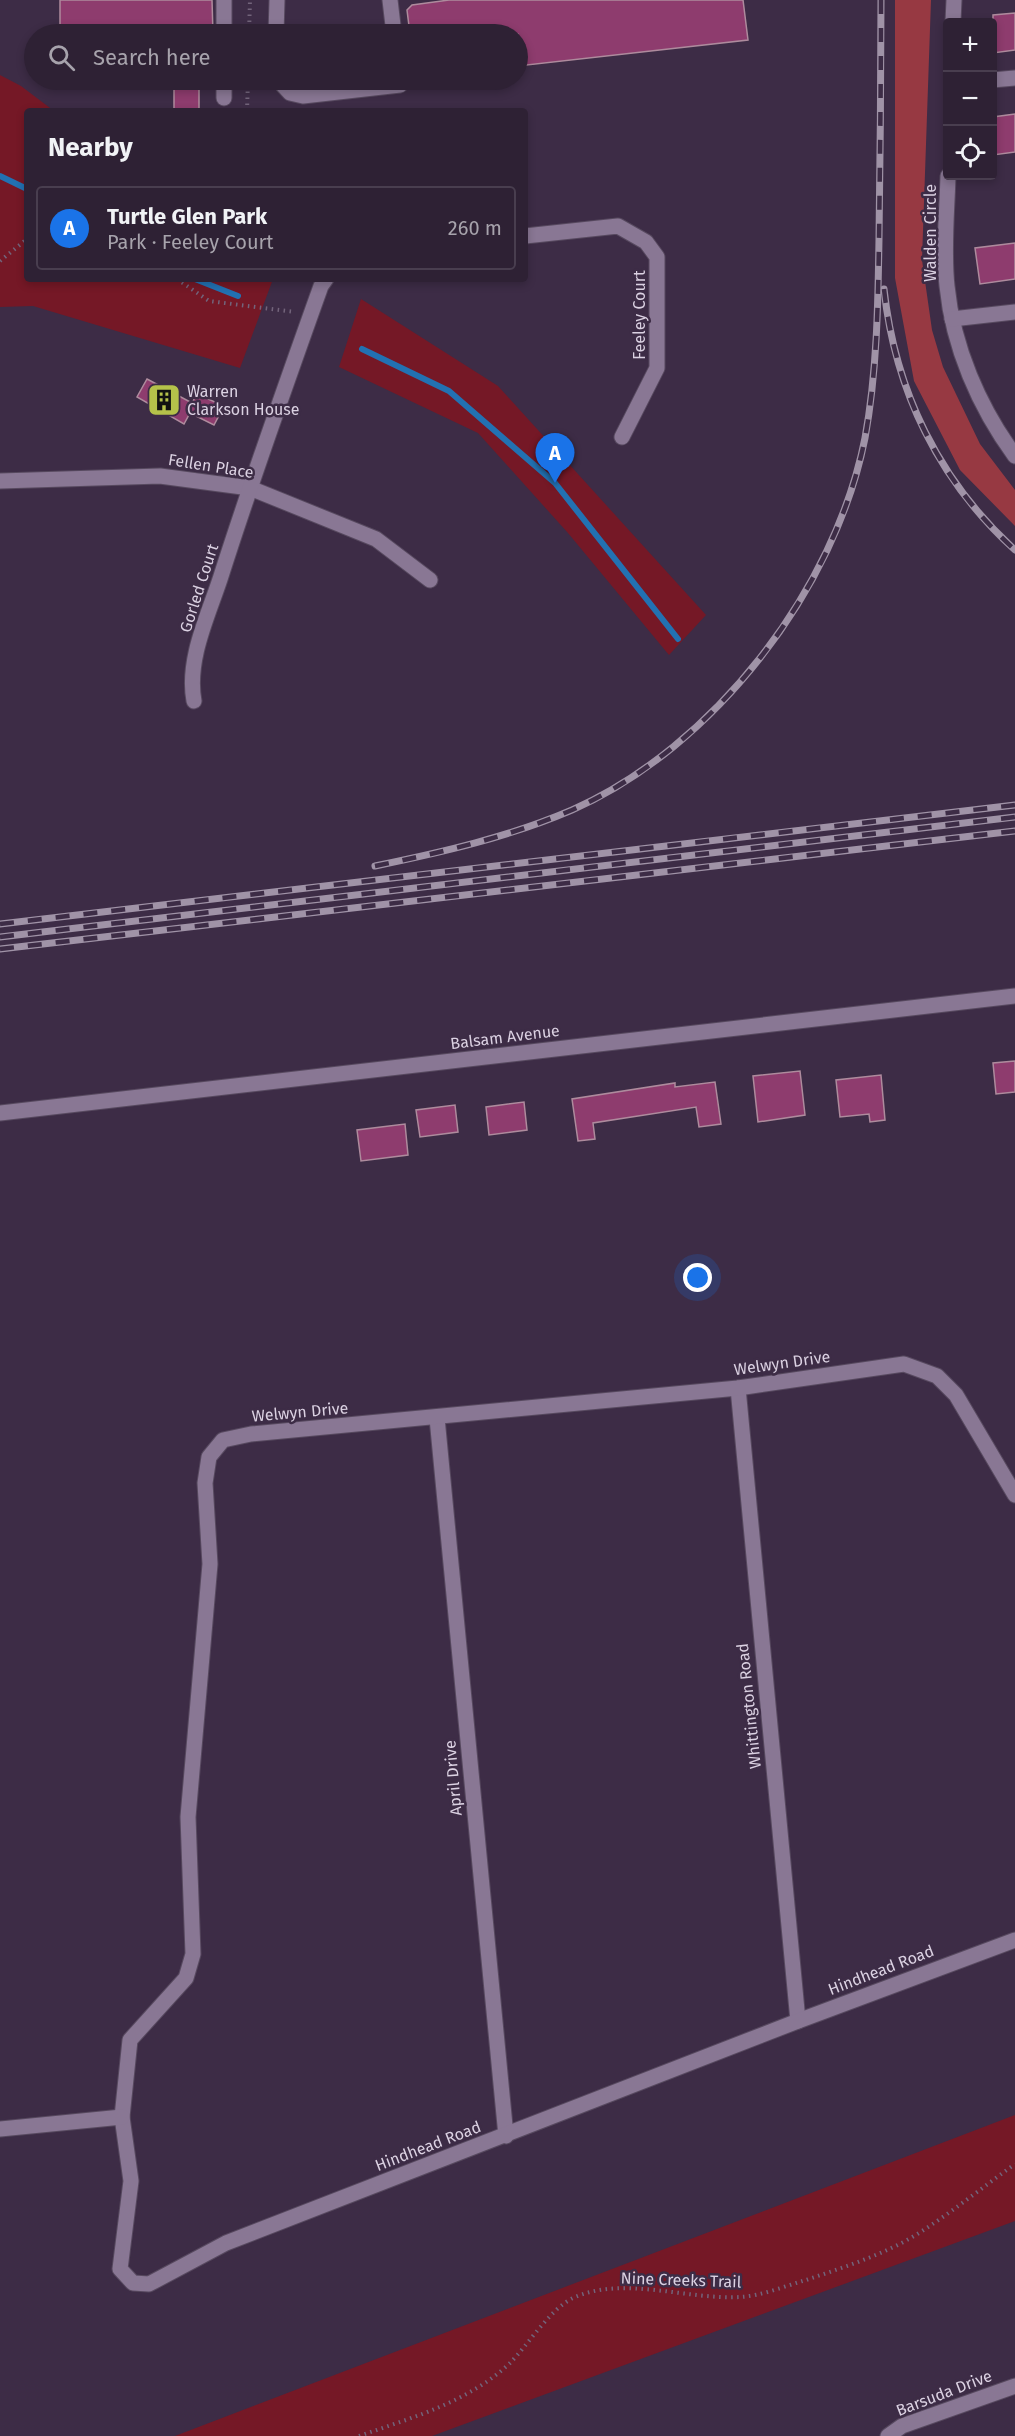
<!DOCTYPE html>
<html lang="en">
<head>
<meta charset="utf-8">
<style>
  body { margin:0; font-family:"Fira Sans",sans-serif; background:#36293c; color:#f1f3f6 }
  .controls { position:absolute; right:18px; top:18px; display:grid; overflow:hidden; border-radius:6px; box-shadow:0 3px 9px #0003 }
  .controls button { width:54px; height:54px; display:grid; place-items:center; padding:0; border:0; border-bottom:2px solid #493e4f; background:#2e2134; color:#f1f3f6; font:30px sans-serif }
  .you { position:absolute; left:698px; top:1278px; width:21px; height:21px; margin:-15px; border:4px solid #fff; border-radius:50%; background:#1a73e8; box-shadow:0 0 0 9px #1a73e833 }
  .badge { display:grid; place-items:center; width:39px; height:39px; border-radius:50%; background:#1a73e8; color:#fff; font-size:20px; font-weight:700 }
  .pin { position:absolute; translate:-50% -50px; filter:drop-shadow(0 2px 3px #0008) }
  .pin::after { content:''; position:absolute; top:32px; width:21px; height:18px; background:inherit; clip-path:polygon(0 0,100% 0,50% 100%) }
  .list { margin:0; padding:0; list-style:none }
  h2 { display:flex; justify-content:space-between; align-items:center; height:78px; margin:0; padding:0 24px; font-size:26px }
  h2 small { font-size:20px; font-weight:400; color:#a7a3ac }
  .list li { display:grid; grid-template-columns:39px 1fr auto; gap:18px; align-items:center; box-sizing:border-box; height:84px; margin:0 12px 12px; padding:0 12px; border:2px solid #493e4f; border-radius:6px }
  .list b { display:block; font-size:22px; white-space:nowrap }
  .list p { margin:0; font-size:20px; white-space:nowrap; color:#a7a3ac }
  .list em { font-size:20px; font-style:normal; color:#a7a3ac }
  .icon { flex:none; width:33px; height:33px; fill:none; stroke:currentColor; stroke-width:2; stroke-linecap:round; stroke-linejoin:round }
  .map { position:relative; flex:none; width:1015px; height:2436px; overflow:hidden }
  .search { position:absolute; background:#2e2134; box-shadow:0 3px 9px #0003; left:24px; top:24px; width:504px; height:66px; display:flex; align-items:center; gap:15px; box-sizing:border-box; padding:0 21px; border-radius:33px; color:#a7a3ac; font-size:22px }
  .panel { position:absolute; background:#2e2134; box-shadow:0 3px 9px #0003; left:24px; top:108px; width:504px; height:174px; border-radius:6px }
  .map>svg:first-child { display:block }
</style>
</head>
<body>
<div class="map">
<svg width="1015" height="2436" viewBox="0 0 1015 2436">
  <rect width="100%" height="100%" fill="#3d2c46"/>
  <g fill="#751826">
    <polygon points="0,75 21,86 54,111 27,111 27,279 273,279 240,368 33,306 0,307"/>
    <polygon points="361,299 498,386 706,615 669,655 568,533 478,433 339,367"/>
    <polygon points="1015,2115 1015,2221 432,2436 175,2436"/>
  </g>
  <polygon fill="#973942" points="895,0 931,0 922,260 932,330 943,367 980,444 1015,490 1015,526 960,470 914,381 895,278"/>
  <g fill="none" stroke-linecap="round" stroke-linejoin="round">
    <g stroke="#2271b2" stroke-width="6">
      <polyline points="0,176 27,189"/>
      <polyline points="195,279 238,296"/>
      <polyline points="362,349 449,391 555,483 678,639"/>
    </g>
  </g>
  <g fill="#8e3c6e" stroke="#ae8b9d" stroke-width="1.5">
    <polygon points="60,0 212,0 213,34 60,34"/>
    <polygon points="449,0 743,0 748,40 518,66 518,34 410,34 407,10 412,5"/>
    <polygon points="1015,13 1015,50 993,53 993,15"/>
    <rect x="174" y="80" width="25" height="31"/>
    <polygon points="1015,114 1015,152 993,155 993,117"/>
    <polygon points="1015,243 1015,279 980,284 975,248"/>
    <polygon points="147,379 192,403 197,394 224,406 214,425 190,413 184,424 137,397"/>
    <polygon points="1015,1061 1015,1092 996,1094 993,1063"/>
    <polygon points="800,1071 805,1115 758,1122 753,1076"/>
    <polygon points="881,1075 885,1120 870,1122 869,1114 840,1117 836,1080"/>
    <polygon points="715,1082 721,1124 699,1127 696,1107 593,1123 595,1139 578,1141 572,1099 675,1083 675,1087"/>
    <polygon points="524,1102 527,1130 489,1135 486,1107"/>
    <polygon points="455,1105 458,1132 420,1137 416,1110"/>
    <polygon points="405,1124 408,1155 361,1161 357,1130"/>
  </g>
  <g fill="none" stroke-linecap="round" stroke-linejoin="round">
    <defs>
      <g id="minor">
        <polyline points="390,0 394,34"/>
        <polyline points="953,22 954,0"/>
        <polyline points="224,34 224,0"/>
        <polyline points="276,34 277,0"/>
        <polyline points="278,80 290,93 303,96 400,85 399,80"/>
        <polyline points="992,80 1015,78"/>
        <polyline points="224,98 224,80"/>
        <path d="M948 176C947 212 943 250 947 286 953 347 979 407 1015 456"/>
        <polyline points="525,236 618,226 646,242 657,257 657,368 622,437"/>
        <polyline points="952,319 1015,312"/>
        <polyline points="0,481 160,476 250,488 376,539 430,580"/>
        <path d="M194 701C186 658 210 612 222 573 253 476 287 381 321 286L326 279"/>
        <polyline points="0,1113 1015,996"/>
        <polyline points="738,1388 798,2021"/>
        <polyline points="437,1418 506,2136"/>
        <polyline points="1015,1495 956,1395 937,1376 904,1364 738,1388 251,1434 223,1440 209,1457 205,1483 210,1564 188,1817 193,1954 186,1978 130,2040 122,2117 131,2181 120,2269 133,2283 149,2284 226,2243 798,2021 1015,1940"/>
        <polyline points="0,2129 122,2117"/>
        <polyline points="888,2436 902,2426 1015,2386"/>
      </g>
    </defs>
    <use href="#minor" stroke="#57495f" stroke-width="17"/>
    <g stroke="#73647b" stroke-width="4" stroke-dasharray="1.5 4.5" stroke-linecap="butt">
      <polyline points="249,34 250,0"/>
      <polyline points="247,111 248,80"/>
      <polyline points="0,261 27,239"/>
      <polyline points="177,279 209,301 295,312"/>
      <path d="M359 2436C411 2418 469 2402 510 2363 528 2345 550 2309 573 2298 623 2275 686 2300 740 2297 761 2296 785 2286 806 2280 844 2267 884 2255 919 2233 952 2212 983 2187 1015 2164"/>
    </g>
    <use href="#minor" stroke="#897794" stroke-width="15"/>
    <defs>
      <g id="rail">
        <path d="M884 289C895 391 939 481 1015 550"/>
        <path d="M375 866C443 852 509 837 572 810 714 747 835 590 865 438 877 372 878 305 879 239 880 159 881 80 881 0"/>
        <polyline points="0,924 1015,805"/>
        <polyline points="0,937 1015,817"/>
        <polyline points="0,949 1015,831"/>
      </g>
    </defs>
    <use href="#rail" stroke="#a093a7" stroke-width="7"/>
    <use href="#rail" stroke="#3d2c46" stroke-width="4.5" stroke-dasharray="14" stroke-linecap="butt"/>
  </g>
  <defs>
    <symbol id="building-square" viewBox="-11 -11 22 22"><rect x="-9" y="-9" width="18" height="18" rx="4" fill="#b5c24a" stroke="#3d2c46"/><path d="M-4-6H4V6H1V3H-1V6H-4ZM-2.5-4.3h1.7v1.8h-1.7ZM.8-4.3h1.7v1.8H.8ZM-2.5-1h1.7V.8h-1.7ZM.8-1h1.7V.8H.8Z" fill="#111"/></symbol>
  </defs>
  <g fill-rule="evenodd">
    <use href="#building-square" x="145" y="381" width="38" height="38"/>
  </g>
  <g text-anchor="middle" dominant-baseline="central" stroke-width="5" stroke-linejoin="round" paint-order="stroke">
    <g font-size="16" fill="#dbd1e2" stroke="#3d2c46">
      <text transform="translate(930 233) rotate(-90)">Walden Circle</text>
      <text transform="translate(639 315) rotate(-90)">Feeley Court</text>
      <text transform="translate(211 466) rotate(9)">Fellen Place</text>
      <text transform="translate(199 588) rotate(-72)">Gorled Court</text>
      <text transform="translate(505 1037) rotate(-7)">Balsam Avenue</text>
      <text transform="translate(782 1363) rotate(-8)">Welwyn Drive</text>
      <text transform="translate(300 1412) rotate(-5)">Welwyn Drive</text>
      <text transform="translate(749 1706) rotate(-96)">Whittington Road</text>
      <text transform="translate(453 1778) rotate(-95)">April Drive</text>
      <text transform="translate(881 1970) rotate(-21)">Hindhead Road</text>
      <text transform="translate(428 2146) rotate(-21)">Hindhead Road</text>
      <text transform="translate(681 2280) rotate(2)">Nine Creeks Trail</text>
      <text transform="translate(944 2393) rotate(-21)">Barsuda Drive</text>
    </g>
    <g font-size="16" fill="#dbd1e2" stroke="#3d2c46" text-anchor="start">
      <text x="187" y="391">Warren<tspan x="187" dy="18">Clarkson House</tspan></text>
    </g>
  </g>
</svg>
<div class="controls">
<button>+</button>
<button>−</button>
<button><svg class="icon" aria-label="locate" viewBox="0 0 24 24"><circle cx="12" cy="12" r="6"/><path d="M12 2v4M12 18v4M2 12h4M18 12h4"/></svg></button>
</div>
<div class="you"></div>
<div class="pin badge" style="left:555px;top:483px">A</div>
<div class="search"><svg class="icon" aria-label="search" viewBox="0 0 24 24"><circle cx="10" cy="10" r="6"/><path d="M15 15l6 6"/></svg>Search here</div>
<section class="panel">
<h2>Nearby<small></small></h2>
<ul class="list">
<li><span class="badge">A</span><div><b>Turtle Glen Park</b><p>Park · Feeley Court</p></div><em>260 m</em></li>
</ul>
</section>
</div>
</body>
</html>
